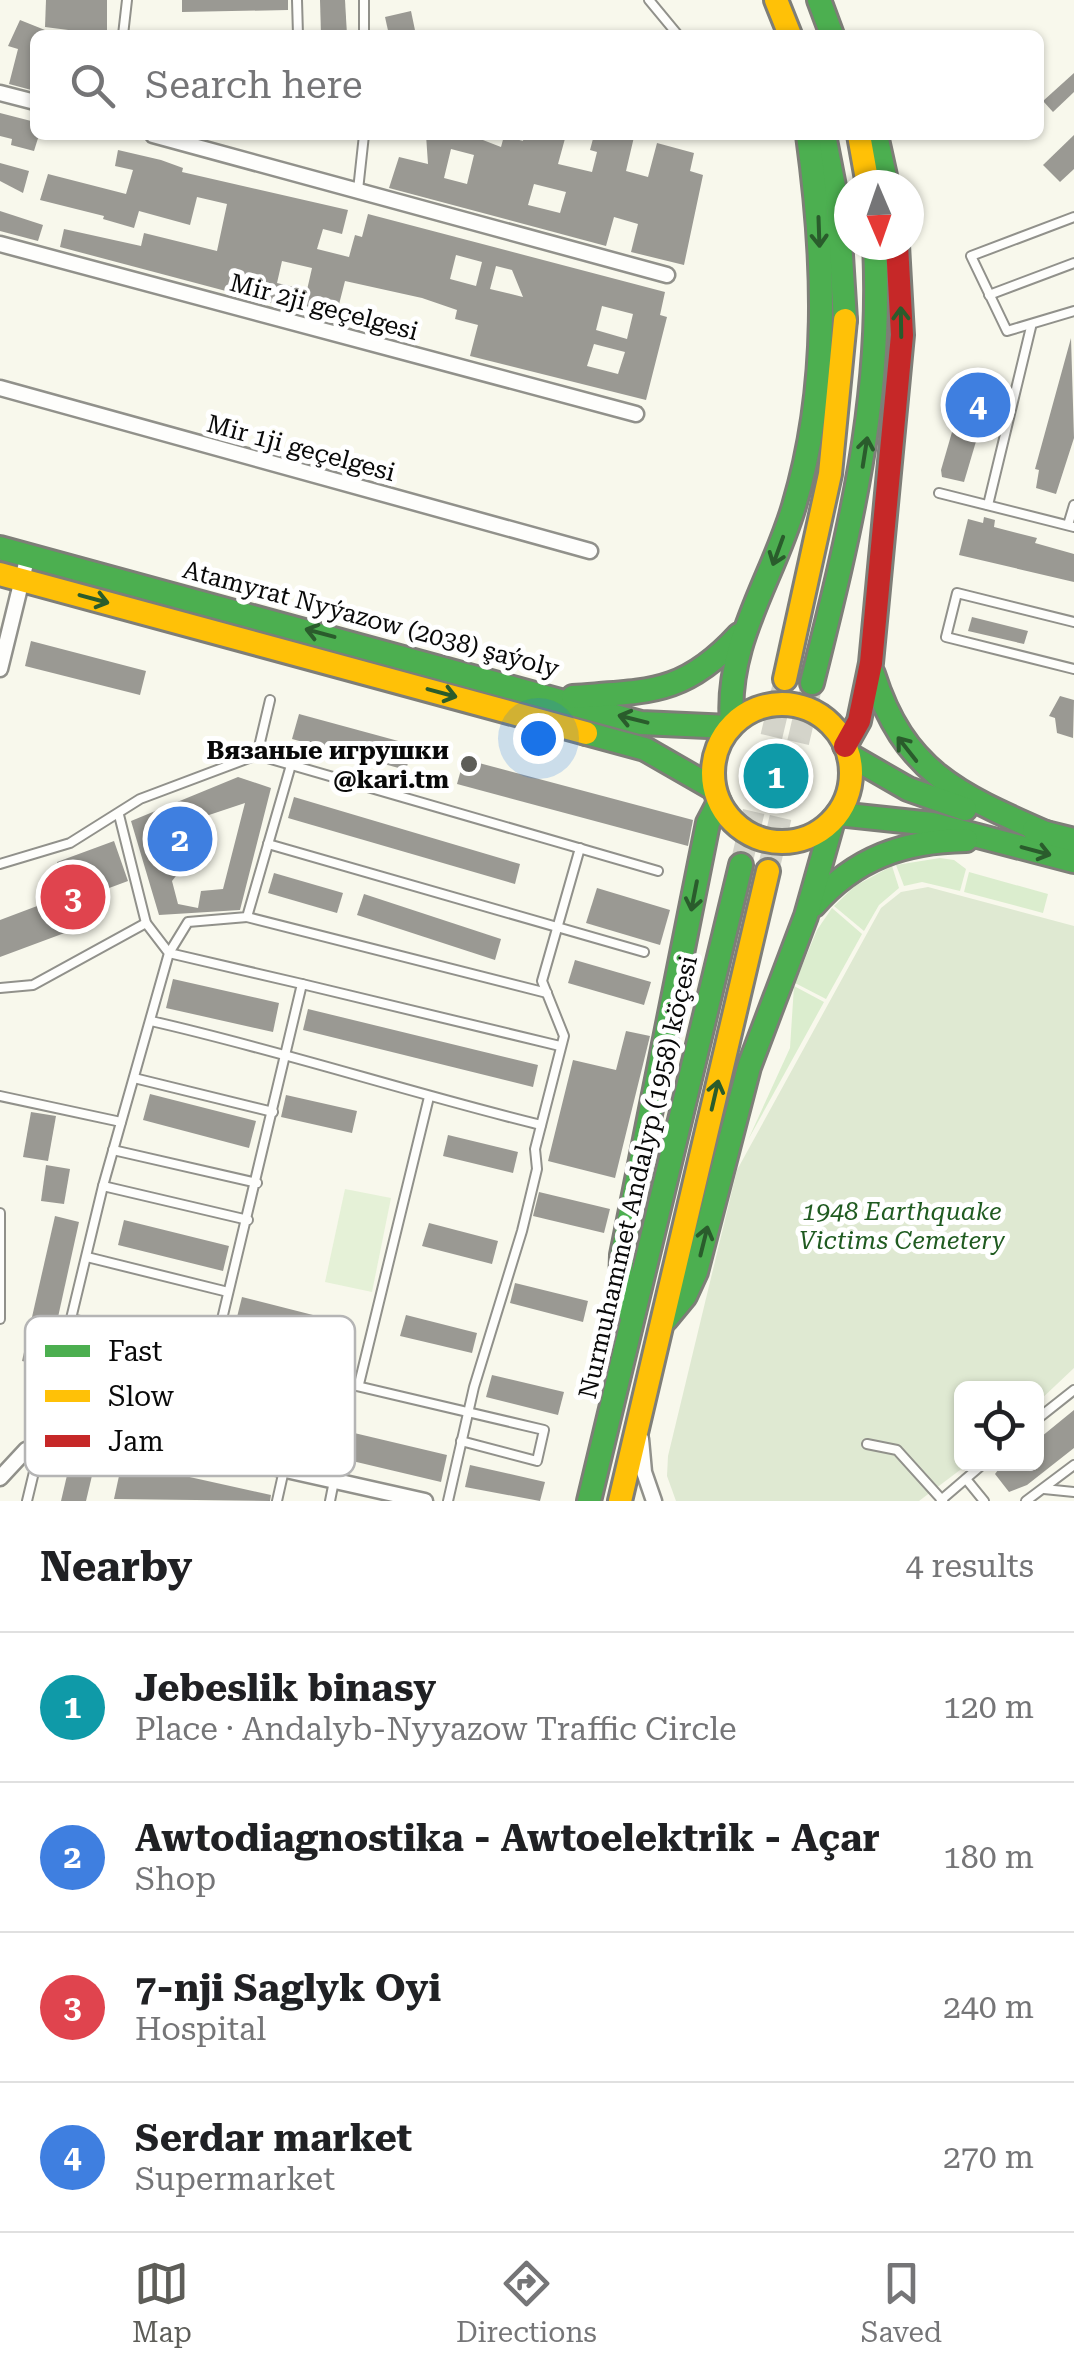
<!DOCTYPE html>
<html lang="en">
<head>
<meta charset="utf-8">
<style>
  body { margin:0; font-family:"Roboto Serif",serif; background:#f6f6f6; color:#202124 }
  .controls { position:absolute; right:30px; bottom:30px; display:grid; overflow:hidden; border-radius:15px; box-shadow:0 2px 8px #0004 }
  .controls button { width:90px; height:90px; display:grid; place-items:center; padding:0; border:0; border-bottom:2px solid #e0e0e0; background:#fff; color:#202124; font:50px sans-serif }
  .compass { position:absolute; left:834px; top:170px; width:90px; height:90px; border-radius:50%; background:#fff; box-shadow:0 2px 8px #0004; rotate:178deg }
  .you { position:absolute; left:538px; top:738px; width:35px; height:35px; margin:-25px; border:8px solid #fff; border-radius:50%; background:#1a73e8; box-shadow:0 0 0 15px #1a73e833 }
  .badge { display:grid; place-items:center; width:65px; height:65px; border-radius:50%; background:#5d5d58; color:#fff; font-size:32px; font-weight:700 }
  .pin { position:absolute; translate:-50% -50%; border:5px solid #fff; box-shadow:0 2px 10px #0006 }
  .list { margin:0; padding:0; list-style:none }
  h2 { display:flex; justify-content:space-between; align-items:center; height:130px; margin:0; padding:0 40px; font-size:42px }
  h2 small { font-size:32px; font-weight:400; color:#757577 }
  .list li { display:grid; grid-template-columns:65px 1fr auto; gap:30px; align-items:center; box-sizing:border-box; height:150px; padding:0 40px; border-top:2px solid #e0e0e0 }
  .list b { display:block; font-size:38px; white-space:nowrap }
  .list p { margin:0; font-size:32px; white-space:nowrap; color:#757577 }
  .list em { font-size:32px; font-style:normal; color:#757577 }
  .icon { flex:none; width:55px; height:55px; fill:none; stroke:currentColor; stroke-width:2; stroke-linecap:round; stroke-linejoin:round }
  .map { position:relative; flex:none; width:1074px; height:1501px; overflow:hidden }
  .search { position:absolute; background:#fff; box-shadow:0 2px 8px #0004; left:30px; right:30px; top:30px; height:110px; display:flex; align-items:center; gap:25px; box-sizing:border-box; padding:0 35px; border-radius:15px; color:#757577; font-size:38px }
  .sheet { height:730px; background:#fff }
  nav { display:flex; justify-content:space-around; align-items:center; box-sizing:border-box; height:140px; border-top:2px solid #e0e0e0; background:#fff; font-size:28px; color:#757577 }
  nav a { display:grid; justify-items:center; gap:5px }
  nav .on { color:#5d5d58 }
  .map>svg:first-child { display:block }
</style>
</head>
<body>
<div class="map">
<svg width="1074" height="1501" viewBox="0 0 1074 1501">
  <rect width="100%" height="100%" fill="#f8f8ec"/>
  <g fill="#dbedce">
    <polygon points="940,858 954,860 966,869 960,891 922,882 904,886 896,865"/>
    <polygon points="892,866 899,888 879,905 864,931 834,906 855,886"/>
    <polygon points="969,872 1048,894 1043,913 964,892"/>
    <polygon points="832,908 862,934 826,999 795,983 817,930"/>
    <polygon points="794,986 824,1002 748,1140 790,1048"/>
  </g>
  <polygon fill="#dfe9d2" points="928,887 1074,926 1074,1368 1037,1403 1036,1388 962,1388 962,1464 968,1464 919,1501 676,1501 667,1476 668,1456 737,1170 881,908 901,892"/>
  <polygon fill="#e5f1d7" points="345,1189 391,1198 372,1292 325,1282"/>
  <g fill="#9a9993" fill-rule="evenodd">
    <polygon points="46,0 107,0 107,35 45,27"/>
    <polygon points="182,0 288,0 288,10 182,12"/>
    <polygon points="320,0 345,0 347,35 321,35"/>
    <polygon points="411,11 416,35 389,35 385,17"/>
    <polygon points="20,20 55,34 35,35 35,91 9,84 18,49 8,46"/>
    <polygon points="1074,73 1074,92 1053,112 1043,101"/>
    <polygon points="0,113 35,122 39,135 34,151 11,145 12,139 0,136"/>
    <path d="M426 135H470L501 147 504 136 523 141 524 135H566L558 164 592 172 597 152 590 150 594 135H626L634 137 626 171 648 177 657 143 694 153 690 171 703 175 684 265 631 252 638 224 614 217 606 246 389 188 399 157 428 164ZM451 149 474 155 467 184 444 178ZM534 184 566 192 560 213 528 205Z"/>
    <polygon points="1074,135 1074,169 1060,182 1043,165"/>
    <path d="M118 150 161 160 183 168 182 172 348 210 342 234 323 229 317 249 349 257 355 235 362 237 368 214 665 292 660 315 667 317 646 400 470 356 478 325 455 319 457 310 422 298 345 281 335 320 60 247 64 229 141 246 144 233 217 251 227 204 197 197 190 225 139 211 134 228 103 219 104 216 40 200 48 174 126 194 133 170 115 166ZM456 255 482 262 476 286 450 279ZM282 261 312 268 307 290 277 283ZM496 266 512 270 523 297 490 289ZM602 306 633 314 627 339 596 330ZM594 344 625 352 618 374 587 366Z"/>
    <polygon points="0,163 29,171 23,193 0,181"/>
    <polygon points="0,211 43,225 38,241 0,231"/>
    <polygon points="1071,338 1074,438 1056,494 1036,488 1039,470 1035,469"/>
    <polygon points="970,370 992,376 993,384 964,482 942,477 941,470"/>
    <polygon points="984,517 995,520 994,527 1037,538 1035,543 1074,554 1074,582 959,555 968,519 983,523"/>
    <polygon points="972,617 1028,631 1024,644 968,631"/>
    <polygon points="31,641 146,671 140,695 25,666"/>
    <polygon points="1060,696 1074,700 1073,738 1057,733 1055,718 1049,716"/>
    <polygon points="299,714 413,745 406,770 292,739"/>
    <polygon points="464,759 693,820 688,846 457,784"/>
    <path d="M238 777 271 788 240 910 159 915 131 821ZM245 803 223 889 201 891 198 908 178 904 172 881 183 867 173 827Z"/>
    <polygon points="294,797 520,864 515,884 288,818"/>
    <polygon points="114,841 128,881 77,900 86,925 0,957 0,920 69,894 57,862"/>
    <polygon points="274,873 343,893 337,913 268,893"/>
    <polygon points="597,888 670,910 660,945 586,923"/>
    <polygon points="364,894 501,939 495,960 357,915"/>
    <polygon points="575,960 651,982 644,1005 568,983"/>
    <polygon points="173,979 279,1003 273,1032 166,1008"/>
    <polygon points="308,1009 538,1065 533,1087 303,1030"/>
    <polygon points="626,1031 650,1036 615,1178 548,1161 573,1060 616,1070"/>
    <polygon points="150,1094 256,1121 249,1148 143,1120"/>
    <polygon points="286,1095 357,1111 352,1133 281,1117"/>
    <polygon points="31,1112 56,1116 48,1161 23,1157"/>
    <polygon points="448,1135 518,1152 513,1173 443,1156"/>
    <polygon points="46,1165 70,1169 64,1204 41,1201"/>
    <polygon points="539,1192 610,1209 604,1233 533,1216"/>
    <polygon points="55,1216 79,1222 47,1367 22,1361"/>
    <polygon points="124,1220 229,1246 223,1271 118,1245"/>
    <polygon points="429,1223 498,1241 492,1264 422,1246"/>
    <polygon points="515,1283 588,1301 583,1322 510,1303"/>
    <polygon points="242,1297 313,1315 307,1338 236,1321"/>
    <polygon points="406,1315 477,1333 472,1353 400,1336"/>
    <polygon points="492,1375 564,1392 558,1415 486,1397"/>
    <polygon points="215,1400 447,1455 441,1482 209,1427"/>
    <polygon points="1074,1410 1074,1448 1027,1485 1009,1492 995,1474 998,1470 1007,1464 1036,1464 1036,1441"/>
    <polygon points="71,1458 95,1463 86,1501 61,1501"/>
    <polygon points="122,1462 271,1495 270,1501 114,1499"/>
    <polygon points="470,1465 545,1482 540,1501 465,1487"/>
  </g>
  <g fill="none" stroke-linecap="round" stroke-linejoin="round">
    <g stroke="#d4d4ca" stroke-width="22" stroke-dasharray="22 11" stroke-linecap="butt">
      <polyline points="741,865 785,679"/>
      <polyline points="768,871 812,683"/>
    </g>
    <defs>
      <g id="lane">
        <polyline points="297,0 298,35"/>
        <polyline points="364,0 364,35"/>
        <polyline points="649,0 678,35"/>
        <polyline points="123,35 127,0"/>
        <polyline points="358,190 364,135"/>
        <polyline points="1074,217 971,256 1007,331 1074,311"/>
        <polyline points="989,295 1074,263"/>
        <polyline points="939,493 1074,527"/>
        <polyline points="988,505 1031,327"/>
        <polyline points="1068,525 1074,505"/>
        <polyline points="1074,622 957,593 946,637 1074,669"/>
        <polyline points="257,755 658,871"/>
        <polyline points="268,844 644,952"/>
        <polyline points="0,864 70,843 140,799 257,755 270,700"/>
        <polyline points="247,917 547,993"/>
        <polyline points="302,984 560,1046"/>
        <polyline points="0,988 33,985 146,923"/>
        <path d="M151 1021C283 1051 410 1093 541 1125"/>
        <polyline points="134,1078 273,1112"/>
        <polyline points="0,1096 121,1122"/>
        <polyline points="113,1150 257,1183"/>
        <polyline points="103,1186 248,1220"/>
        <polyline points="0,1213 0,1319"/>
        <polyline points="87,1257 228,1292"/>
        <polyline points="72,1319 544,1430 537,1461 461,1441"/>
        <polyline points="359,1384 429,1097"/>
        <polyline points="1036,1420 1074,1390"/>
        <polyline points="867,1444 897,1450 943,1501"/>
        <polyline points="191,1449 302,984 169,953 188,922 247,917 291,765"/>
        <polyline points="966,1479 984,1501"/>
        <polyline points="1044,1489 1074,1492"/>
        <polyline points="941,1500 983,1464"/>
        <polyline points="27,1501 103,1186 169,953 146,923 119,815"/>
        <polyline points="277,1501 284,1470"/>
        <polyline points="330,1501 334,1481"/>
        <polyline points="448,1501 474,1387 522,1231 537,1169 535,1149 564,1036 542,981 580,848"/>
        <polyline points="1026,1501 1074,1465"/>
      </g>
      <g id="street">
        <polyline points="0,93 35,102"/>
        <polyline points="153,135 667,275"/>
        <polyline points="0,244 636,414"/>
        <polyline points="0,388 590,551"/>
        <polyline points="0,669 28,555"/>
        <polyline points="641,1439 644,1472 654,1501"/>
        <polyline points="0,1478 26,1450 73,1430 179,1446 425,1501"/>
      </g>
      <g id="fast">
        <polyline points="819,0 832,35"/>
        <polyline points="824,135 838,207 845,320"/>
        <polyline points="876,135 887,185"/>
        <polyline points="0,548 641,723 730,727"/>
        <path d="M873 674C904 772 959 795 1048 834"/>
        <path d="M812 683C849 534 883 399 875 245"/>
        <path d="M573 697C649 691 684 695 739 635"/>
        <path d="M732 724C725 643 772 581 794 506 830 385 825 259 808 135"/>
        <polyline points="586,733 645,749 713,788"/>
        <polyline points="849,755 908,789 965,809"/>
        <polyline points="838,814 932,824 1074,861"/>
        <polyline points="1034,830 1074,840"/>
        <path d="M814 905C855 858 904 841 966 840"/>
        <polyline points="632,1318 621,1286 622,1255 708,823 719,802"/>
        <polyline points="666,1319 685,1296 696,1272 749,1067 806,916 833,820"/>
        <polyline points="589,1501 741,865"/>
      </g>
      <g id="slow">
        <polyline points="776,0 790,35"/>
        <polyline points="859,135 868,185"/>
        <polyline points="0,574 586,733"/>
        <polyline points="785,679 830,474 845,320"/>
        <circle cx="782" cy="773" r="69"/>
        <polyline points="620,1501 768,871"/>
      </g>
      <polyline id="jam" points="845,746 859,721 871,663 902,335 897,245"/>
    </defs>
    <use href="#lane" stroke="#91918b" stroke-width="12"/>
    <use href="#street" stroke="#91918b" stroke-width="19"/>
    <use href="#fast" stroke="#7e7e78" stroke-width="28"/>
    <use href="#slow" stroke="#7e7e78" stroke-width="28"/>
    <use href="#jam" stroke="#7e7e78" stroke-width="28"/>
    <use href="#lane" stroke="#fefefc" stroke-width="8"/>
    <use href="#street" stroke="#fefefc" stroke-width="14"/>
    <use href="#fast" stroke="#4caf50" stroke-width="22"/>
    <use href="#slow" stroke="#ffc107" stroke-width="22"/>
    <use href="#jam" stroke="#c62828" stroke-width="22"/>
  </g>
  <defs><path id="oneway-shaft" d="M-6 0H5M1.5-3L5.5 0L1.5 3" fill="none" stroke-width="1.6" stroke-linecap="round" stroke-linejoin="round" transform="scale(2.5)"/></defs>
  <g stroke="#2a5c2c">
    <use href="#oneway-shaft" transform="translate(819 232) rotate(88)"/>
    <use href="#oneway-shaft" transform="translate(901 322) rotate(-91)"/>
    <use href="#oneway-shaft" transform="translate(865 452) rotate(-81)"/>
    <use href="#oneway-shaft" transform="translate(778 551) rotate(110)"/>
    <use href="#oneway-shaft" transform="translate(94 599) rotate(15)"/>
    <use href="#oneway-shaft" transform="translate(320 633) rotate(-165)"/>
    <use href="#oneway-shaft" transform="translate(442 693) rotate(15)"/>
    <use href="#oneway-shaft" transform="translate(633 719) rotate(-166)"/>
    <use href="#oneway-shaft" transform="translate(907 749) rotate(-128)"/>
    <use href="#oneway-shaft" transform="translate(1036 851) rotate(15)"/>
    <use href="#oneway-shaft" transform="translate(694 896) rotate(101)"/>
    <use href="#oneway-shaft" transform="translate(715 1095) rotate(-77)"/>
    <use href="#oneway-shaft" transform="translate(704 1241) rotate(-76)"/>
  </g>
  <circle fill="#5d5d58" stroke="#fff" stroke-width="4" cx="469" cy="764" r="10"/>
  <g text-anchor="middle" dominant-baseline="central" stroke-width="10" stroke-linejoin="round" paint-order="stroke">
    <g font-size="25" fill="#090909" stroke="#fff">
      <text transform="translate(324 307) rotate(15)">Mir 2ji geçelgesi</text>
      <text transform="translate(301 448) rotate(15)">Mir 1ji geçelgesi</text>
      <text transform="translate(371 619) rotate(15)">Atamyrat Nyýazow (2038) şaýoly</text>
      <text transform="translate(638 1177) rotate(-77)">Nurmuhammet Andalyp (1958) köçesi</text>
    </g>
    <g font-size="25" font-weight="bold" fill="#090909" stroke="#fff" text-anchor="end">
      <text x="449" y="750">Вязаные игрушки<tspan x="449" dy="29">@kari.tm</tspan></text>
    </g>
    <g font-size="25" font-style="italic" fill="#205b21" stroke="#fff">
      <text x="902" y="1211">1948 Earthquake<tspan x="902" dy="29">Victims Cemetery</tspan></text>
    </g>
  </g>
  <rect x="25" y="1316" width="330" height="160" rx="15" fill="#fff" stroke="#b5b5b5" stroke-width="2.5"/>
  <rect x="45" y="1345" width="45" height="12" fill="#4caf50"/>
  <rect x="45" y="1390" width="45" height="12" fill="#ffc107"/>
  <rect x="45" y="1435" width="45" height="12" fill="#c62828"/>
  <g font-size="28" fill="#090909">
    <text x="108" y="1361">Fast</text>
    <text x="108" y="1406">Slow</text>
    <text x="108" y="1451">Jam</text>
  </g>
</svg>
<div class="controls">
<button><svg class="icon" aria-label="locate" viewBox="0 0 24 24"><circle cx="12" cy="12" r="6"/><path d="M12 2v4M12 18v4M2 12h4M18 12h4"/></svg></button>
</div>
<svg class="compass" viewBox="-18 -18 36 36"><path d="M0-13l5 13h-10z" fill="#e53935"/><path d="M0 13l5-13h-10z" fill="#757577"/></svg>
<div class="you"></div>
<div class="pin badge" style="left:776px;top:776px;background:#0f9aa8">1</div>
<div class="pin badge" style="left:180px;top:839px;background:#3f7fe0">2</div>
<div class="pin badge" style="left:73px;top:897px;background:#e0444e">3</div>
<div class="pin badge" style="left:978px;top:405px;background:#3f7fe0">4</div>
<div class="search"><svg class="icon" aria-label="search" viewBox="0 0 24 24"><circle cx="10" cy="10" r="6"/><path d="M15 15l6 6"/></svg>Search here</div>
</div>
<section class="sheet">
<h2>Nearby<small>4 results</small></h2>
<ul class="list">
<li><span class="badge" style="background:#0f9aa8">1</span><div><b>Jebeslik binasy</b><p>Place · Andalyb-Nyyazow Traffic Circle</p></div><em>120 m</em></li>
<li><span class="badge" style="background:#3f7fe0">2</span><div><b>Awtodiagnostika - Awtoelektrik - Açar</b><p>Shop</p></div><em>180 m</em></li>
<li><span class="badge" style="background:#e0444e">3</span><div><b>7-nji Saglyk Oyi</b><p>Hospital</p></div><em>240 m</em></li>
<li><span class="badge" style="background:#3f7fe0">4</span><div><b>Serdar market</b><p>Supermarket</p></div><em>270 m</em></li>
</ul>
</section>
<nav>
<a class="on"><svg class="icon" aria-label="map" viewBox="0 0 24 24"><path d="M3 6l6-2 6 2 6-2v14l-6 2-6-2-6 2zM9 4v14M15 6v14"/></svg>Map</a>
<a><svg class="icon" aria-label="directions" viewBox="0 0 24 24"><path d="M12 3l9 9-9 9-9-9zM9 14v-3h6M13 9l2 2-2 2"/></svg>Directions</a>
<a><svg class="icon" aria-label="saved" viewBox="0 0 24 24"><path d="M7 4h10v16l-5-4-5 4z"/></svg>Saved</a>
</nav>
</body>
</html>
